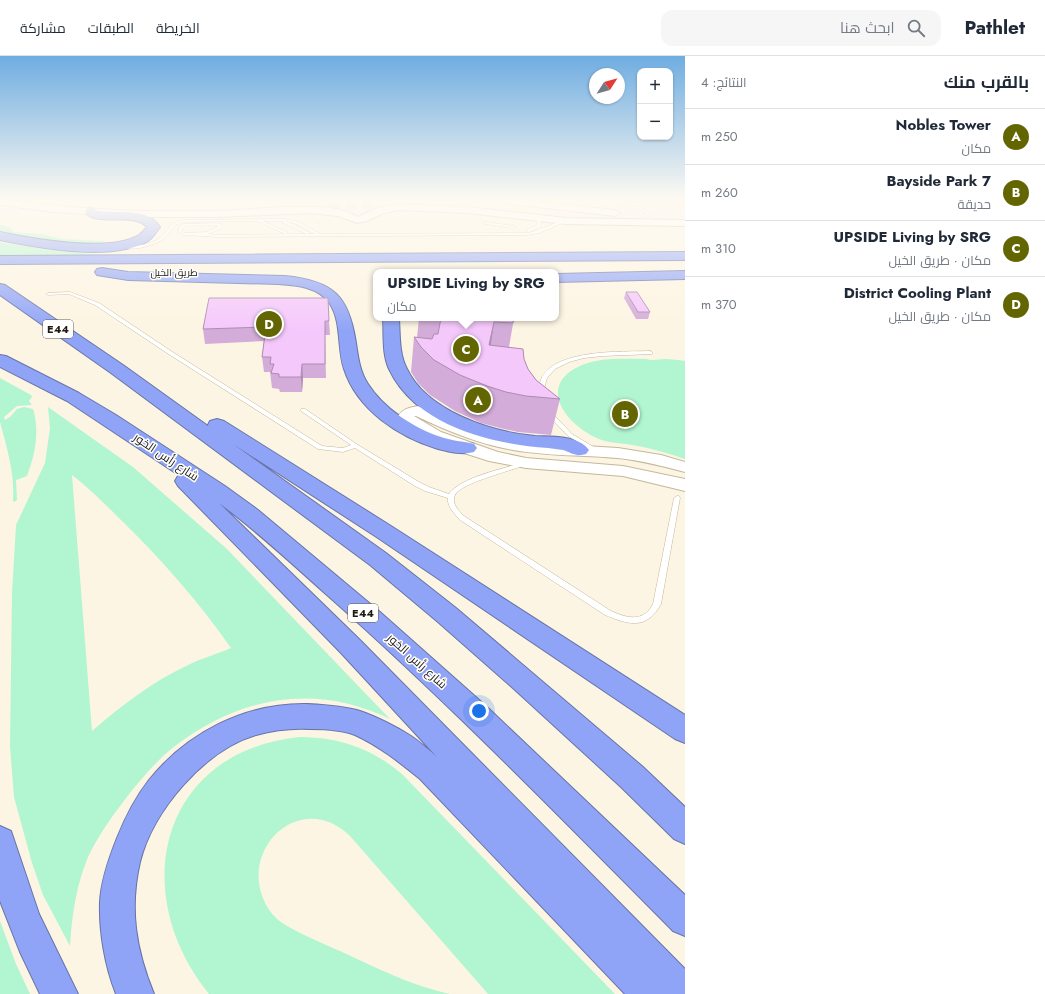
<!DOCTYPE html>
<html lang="ar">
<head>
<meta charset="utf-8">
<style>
  body { margin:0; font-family:Jost,Cairo,sans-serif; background:#f6f6f7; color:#1f2937; direction:rtl }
  .controls { position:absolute; right:12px; top:12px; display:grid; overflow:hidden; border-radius:8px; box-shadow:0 1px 3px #0004 }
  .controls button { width:36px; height:36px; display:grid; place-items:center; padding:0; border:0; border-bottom:1px solid #e0e1e3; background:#fff; color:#1f2937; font:20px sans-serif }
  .compass { position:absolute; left:589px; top:12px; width:36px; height:36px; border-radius:50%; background:#fff; box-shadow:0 1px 3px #0004; rotate:54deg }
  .you { position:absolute; left:479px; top:655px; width:14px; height:14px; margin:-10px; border:3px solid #fff; border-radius:50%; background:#1a73e8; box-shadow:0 0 0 6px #1a73e833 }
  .badge { display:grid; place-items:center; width:26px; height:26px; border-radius:50%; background:#636500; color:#fff; font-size:13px; font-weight:700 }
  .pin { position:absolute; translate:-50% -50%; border:2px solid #fff; box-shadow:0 1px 4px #0006 }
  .popup { position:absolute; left:373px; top:213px; width:186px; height:52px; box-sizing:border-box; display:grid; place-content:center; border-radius:8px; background:#fff; filter:drop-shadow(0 1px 3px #0005); font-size:13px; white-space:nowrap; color:#747a83 }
  .popup b { font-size:15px; color:#1f2937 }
  .popup::after { content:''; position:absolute; left:50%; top:100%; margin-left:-8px; border:8px solid transparent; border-top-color:#fff }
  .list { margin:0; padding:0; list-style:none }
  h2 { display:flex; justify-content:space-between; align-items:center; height:52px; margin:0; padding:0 16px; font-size:17px }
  h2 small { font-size:13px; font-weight:400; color:#747a83 }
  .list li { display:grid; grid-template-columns:26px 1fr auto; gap:12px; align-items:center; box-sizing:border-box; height:56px; padding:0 16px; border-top:1px solid #e0e1e3 }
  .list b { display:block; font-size:15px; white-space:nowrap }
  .list p { margin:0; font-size:13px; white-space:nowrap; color:#747a83 }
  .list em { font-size:13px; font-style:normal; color:#747a83 }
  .icon { flex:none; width:22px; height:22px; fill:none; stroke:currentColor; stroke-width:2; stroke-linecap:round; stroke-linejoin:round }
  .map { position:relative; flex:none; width:685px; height:938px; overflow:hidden; direction:ltr }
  header { display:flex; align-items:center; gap:24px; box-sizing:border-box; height:56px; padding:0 20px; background:#fff; border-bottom:1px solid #e0e1e3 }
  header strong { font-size:19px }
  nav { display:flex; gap:22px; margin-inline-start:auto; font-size:14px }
  .search { width:280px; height:36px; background:#f6f6f7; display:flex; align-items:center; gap:10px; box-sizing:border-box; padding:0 14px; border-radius:12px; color:#747a83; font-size:15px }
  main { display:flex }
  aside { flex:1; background:#fff }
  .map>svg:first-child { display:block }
</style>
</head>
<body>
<header>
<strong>Pathlet</strong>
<div class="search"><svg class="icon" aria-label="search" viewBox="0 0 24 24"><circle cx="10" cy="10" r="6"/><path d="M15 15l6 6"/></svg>ابحث هنا</div>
<nav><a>الخريطة</a><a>الطبقات</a><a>مشاركة</a></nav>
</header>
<main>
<aside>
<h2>بالقرب منك<small>النتائج: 4</small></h2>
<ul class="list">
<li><span class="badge">A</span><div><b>Nobles Tower</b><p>مكان</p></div><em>250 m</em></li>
<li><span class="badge">B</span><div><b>Bayside Park 7</b><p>حديقة</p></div><em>260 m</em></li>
<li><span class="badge">C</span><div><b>UPSIDE Living by SRG</b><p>مكان · طريق الخيل</p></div><em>310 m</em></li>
<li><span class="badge">D</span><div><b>District Cooling Plant</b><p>مكان · طريق الخيل</p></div><em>370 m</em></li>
</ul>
</aside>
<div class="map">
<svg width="685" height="938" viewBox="0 0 685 938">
  <rect width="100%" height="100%" fill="#fdf5e3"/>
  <g fill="#b1f6d0" fill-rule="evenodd">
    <path d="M0 169 9 171 14 176 41 178 62 183 104 185 102 187C67 187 34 183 0 176Z"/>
    <polygon points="0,186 49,194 113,200 0,199"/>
    <path d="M646 303C653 305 658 303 665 303 672 303 678 304 685 305V403C668 397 650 392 632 389 621 387 608 387 599 383 566 369 535 329 582 309 602 301 625 303 646 303Z"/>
    <path d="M0 322 31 339 32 341 29 345 32 349 17 350 4 361 5 364 10 361 17 353 24 351 33 353C40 376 35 399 27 420L16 424 17 444 14 446 13 445C15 418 7 392 0 366 0 353 0 336 0 322Z"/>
    <path d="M48 351 133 411 227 493 390 663C316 627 240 640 175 690 159 702 146 718 133 733 116 755 100 776 88 801 76 830 72 859 70 890L43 839 32 807 14 741 10 691 12 537 16 469 45 407 50 372ZM72 419C90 433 106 449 122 465 162 504 199 546 231 592 217 598 202 602 188 609 152 626 122 649 92 675Z"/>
    <path d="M299 681C339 681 371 692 402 718L615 938H488L350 780C299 731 234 797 268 852 272 859 280 866 287 870 305 880 324 888 342 896 377 912 412 930 450 938H209C127 837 159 696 299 681Z"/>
    <polygon points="0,865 16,908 30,938 0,938"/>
  </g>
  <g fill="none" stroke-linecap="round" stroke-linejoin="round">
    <polyline stroke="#dcd4c3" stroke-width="11" stroke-dasharray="11 5.5" stroke-linecap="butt" points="329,148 377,147"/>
    <defs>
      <g id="service">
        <polygon points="565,144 573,144 640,151 646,154 650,160 647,161 644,156 639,153 567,145"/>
        <polygon points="622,144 626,144 635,147 685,148 685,150 635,149"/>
        <polygon points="535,161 537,161 541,166 541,170 529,176 527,176 527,174 537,169 538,167 534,162"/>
        <path d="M285 163 299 166 320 178 527 177C540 175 552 167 565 164L567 165 539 177 527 179 220 181 183 179 178 175 180 170 184 168 216 167 221 168 222 172 208 178 220 179 307 178 283 167V165H263L287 176V178H285L257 165 183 166C172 169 172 175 164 182 156 189 133 196 123 191L125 190C138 190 151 189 161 181 171 172 168 168 183 164ZM286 165 297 168 315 178H307L309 177 308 176ZM216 169 218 170V171L207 176 184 177 182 175 183 172 185 170Z"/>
        <polygon points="486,166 514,170 516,171 514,172 485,168 485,166"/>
        <path d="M70 236 99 247 174 297 322 390 343 392 351 389 301 355V353H305L358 389 419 426 429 431 449 438C461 421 503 413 524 406H528L529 407 528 408C514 414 460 427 455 439 451 448 459 455 464 460L611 555C627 562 643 567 653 548L674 442 677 440H679L680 442 661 548C647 574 629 569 605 559L460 464C454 457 447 451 448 442L425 435 415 430 355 392 343 396 318 393 170 299 95 249 69 238 48 239 46 238 48 237Z"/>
        <path d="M650 295 652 296V298L603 300 584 302 569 306 555 313 547 322 543 337 541 338 538 336C539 331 540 325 542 321 558 293 621 296 650 295Z"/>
        <polygon points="549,355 551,356 572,378 597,393 598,394 597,395 593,395 568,380 547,358 547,356"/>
      </g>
      <g id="tertiary">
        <polygon points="0,144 81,152 136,155 218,155 284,151 324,151 345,155 358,161 377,152 399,148 468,151 566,162 685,164 685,170 566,168 468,157 399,154 384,157 367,165 357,167 338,160 311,157 218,161 136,161 54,156 0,149"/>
        <polygon points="497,144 523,144 615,154 620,157 615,160 502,147"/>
        <path d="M418 350 477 376 512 384 534 387 618 392 661 399 685 406V416C662 410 640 404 617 402 582 399 547 400 513 394 479 388 447 375 416 360H414L441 376 498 396 526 402 623 410 685 423V435L623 420 526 412 489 405 461 396 429 382 404 367 398 360C404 352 409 352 418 350Z"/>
      </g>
      <g id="motorway">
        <path d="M91 152C94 153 97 155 100 155 121 158 147 151 160 171 157 175 153 182 148 185 114 206 38 192 0 184V176C34 183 108 197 139 179 142 177 145 173 147 171 132 155 96 172 85 156L87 153Z"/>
        <polygon points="685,196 685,204 0,208 0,200"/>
        <path d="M102 212 128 216 285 220C333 225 349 239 356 287 358 301 360 316 368 328 384 353 414 372 441 381 452 385 463 385 474 388L477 392 474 396C462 399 450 396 438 393 399 381 357 354 344 313 337 293 342 267 330 248 319 231 296 229 278 228L128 224 97 219 95 216 97 213Z"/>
        <polygon points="685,215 685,223 556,226 556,218"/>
        <polygon points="0,228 5,229 123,309 208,370 208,369 210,365 217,363 224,365 391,470 685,659 685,687 675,683 375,480 233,388 386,497 456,552 643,711 685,751 685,788 674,783 621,731 514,633 438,566 370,509 111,317 0,239"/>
        <path d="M383 262H399C400 279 399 298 407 313 427 355 491 376 535 380 551 381 579 379 589 394L586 398C576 401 572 397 563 394 558 393 553 393 548 392 491 388 416 370 389 313 382 298 384 279 383 262Z"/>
        <path d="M0 299 6 300 79 337 116 359 225 430 258 454 380 556 486 650 685 839V880L673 875C560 761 447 645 327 539 291 507 257 475 219 447L360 584 685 913V938H625L420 723C399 706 379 690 355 679 342 674 324 673 310 673 292 672 274 674 256 679 205 694 153 754 140 806 129 853 136 894 154 938H116C105 910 99 876 100 846 101 824 109 802 117 782 125 762 135 742 149 724 187 677 245 647 306 648 323 649 343 650 360 655 375 660 397 671 411 680 420 686 429 694 437 701L342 598 178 430 175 425 178 420H180L67 345 0 311Z"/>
        <polygon points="0,770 11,775 39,858 78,938 40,938 20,896 0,845"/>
      </g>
    </defs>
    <use href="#service" stroke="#c5b79a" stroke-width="1"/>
    <use href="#tertiary" stroke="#c5b79a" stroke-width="2"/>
    <use href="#motorway" stroke="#6874a6" stroke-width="2"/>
    <polyline stroke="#a59f8f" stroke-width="1" stroke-dasharray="0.5 2" stroke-linecap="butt" points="316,164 320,167 318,170"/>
    <use href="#service" fill="#fff" fill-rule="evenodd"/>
    <use href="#tertiary" fill="#fff" fill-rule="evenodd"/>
    <use href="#motorway" fill="#90a4f7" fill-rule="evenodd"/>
  </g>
  <g fill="#d3acd9">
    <polygon points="606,144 622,144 621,145"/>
    <polygon points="629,144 685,144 685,147 635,146"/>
    <polygon points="626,236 650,256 648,263 636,263 624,242"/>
    <polygon points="419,262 514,262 509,291 524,303 528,313 536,324 560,343 551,379 518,376 500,372 481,367 455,355 430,339 418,327 411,316 414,281 417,282"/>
    <polygon points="329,265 330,279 325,279 326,322 303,322 302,336 280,336 279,333 272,332 270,316 264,316 262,301 264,285 205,288 203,273"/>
  </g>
  <g fill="#ac8cb0">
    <polygon points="494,266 489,301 489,289"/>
    <polygon points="302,308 303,322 302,336 301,321"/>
  </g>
  <g fill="#f5c8fc" stroke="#ac8cb0">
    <polygon points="626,236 637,236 650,256 638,256"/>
    <polygon points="209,242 328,242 329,265 325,265 325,308 302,308 301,321 279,321 279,318 271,317 274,308 270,308 271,301 262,301 266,271 203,273"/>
    <polygon points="441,262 514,262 513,267 494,266 489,289 523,293 524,303 528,313 536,324 560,343 526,340 506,336 487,330 460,319 434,304 421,291 414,281 432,283 434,278 438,278"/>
  </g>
  <linearGradient id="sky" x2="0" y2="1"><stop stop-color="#6fade1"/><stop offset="0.52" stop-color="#fefaf2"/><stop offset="1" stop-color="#fefaf2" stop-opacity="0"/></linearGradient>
  <rect width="685" height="275" fill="url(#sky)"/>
  <g text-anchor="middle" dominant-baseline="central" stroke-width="3" stroke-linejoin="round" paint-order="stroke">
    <g font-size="10" fill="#1f1a0f" stroke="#fff">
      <text x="174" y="216">طريق الخيل</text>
    </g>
    <g fill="#fff" stroke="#625f57" stroke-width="1">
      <rect x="43" y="264" width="30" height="18" rx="3"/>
      <rect x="348" y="548" width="30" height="18" rx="3"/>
    </g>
    <g font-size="11" font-weight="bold" fill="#1f1a0f">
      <text x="58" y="273">E44</text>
      <text x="363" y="557">E44</text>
    </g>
    <g font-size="12" fill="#1f1a0f" stroke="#fff">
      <text transform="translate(166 401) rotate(34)">شارع رأس الخور</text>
      <text transform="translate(417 605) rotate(42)">شارع رأس الخور</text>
    </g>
  </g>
</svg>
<div class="controls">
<button>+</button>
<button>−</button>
</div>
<svg class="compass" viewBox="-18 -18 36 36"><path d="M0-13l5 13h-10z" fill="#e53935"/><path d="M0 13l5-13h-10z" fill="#747a83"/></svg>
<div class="you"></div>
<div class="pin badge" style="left:478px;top:344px">A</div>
<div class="pin badge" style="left:625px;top:358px">B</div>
<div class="pin badge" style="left:466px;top:293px">C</div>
<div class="popup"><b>UPSIDE Living by SRG</b>مكان</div>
<div class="pin badge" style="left:269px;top:268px">D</div>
</div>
</main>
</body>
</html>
